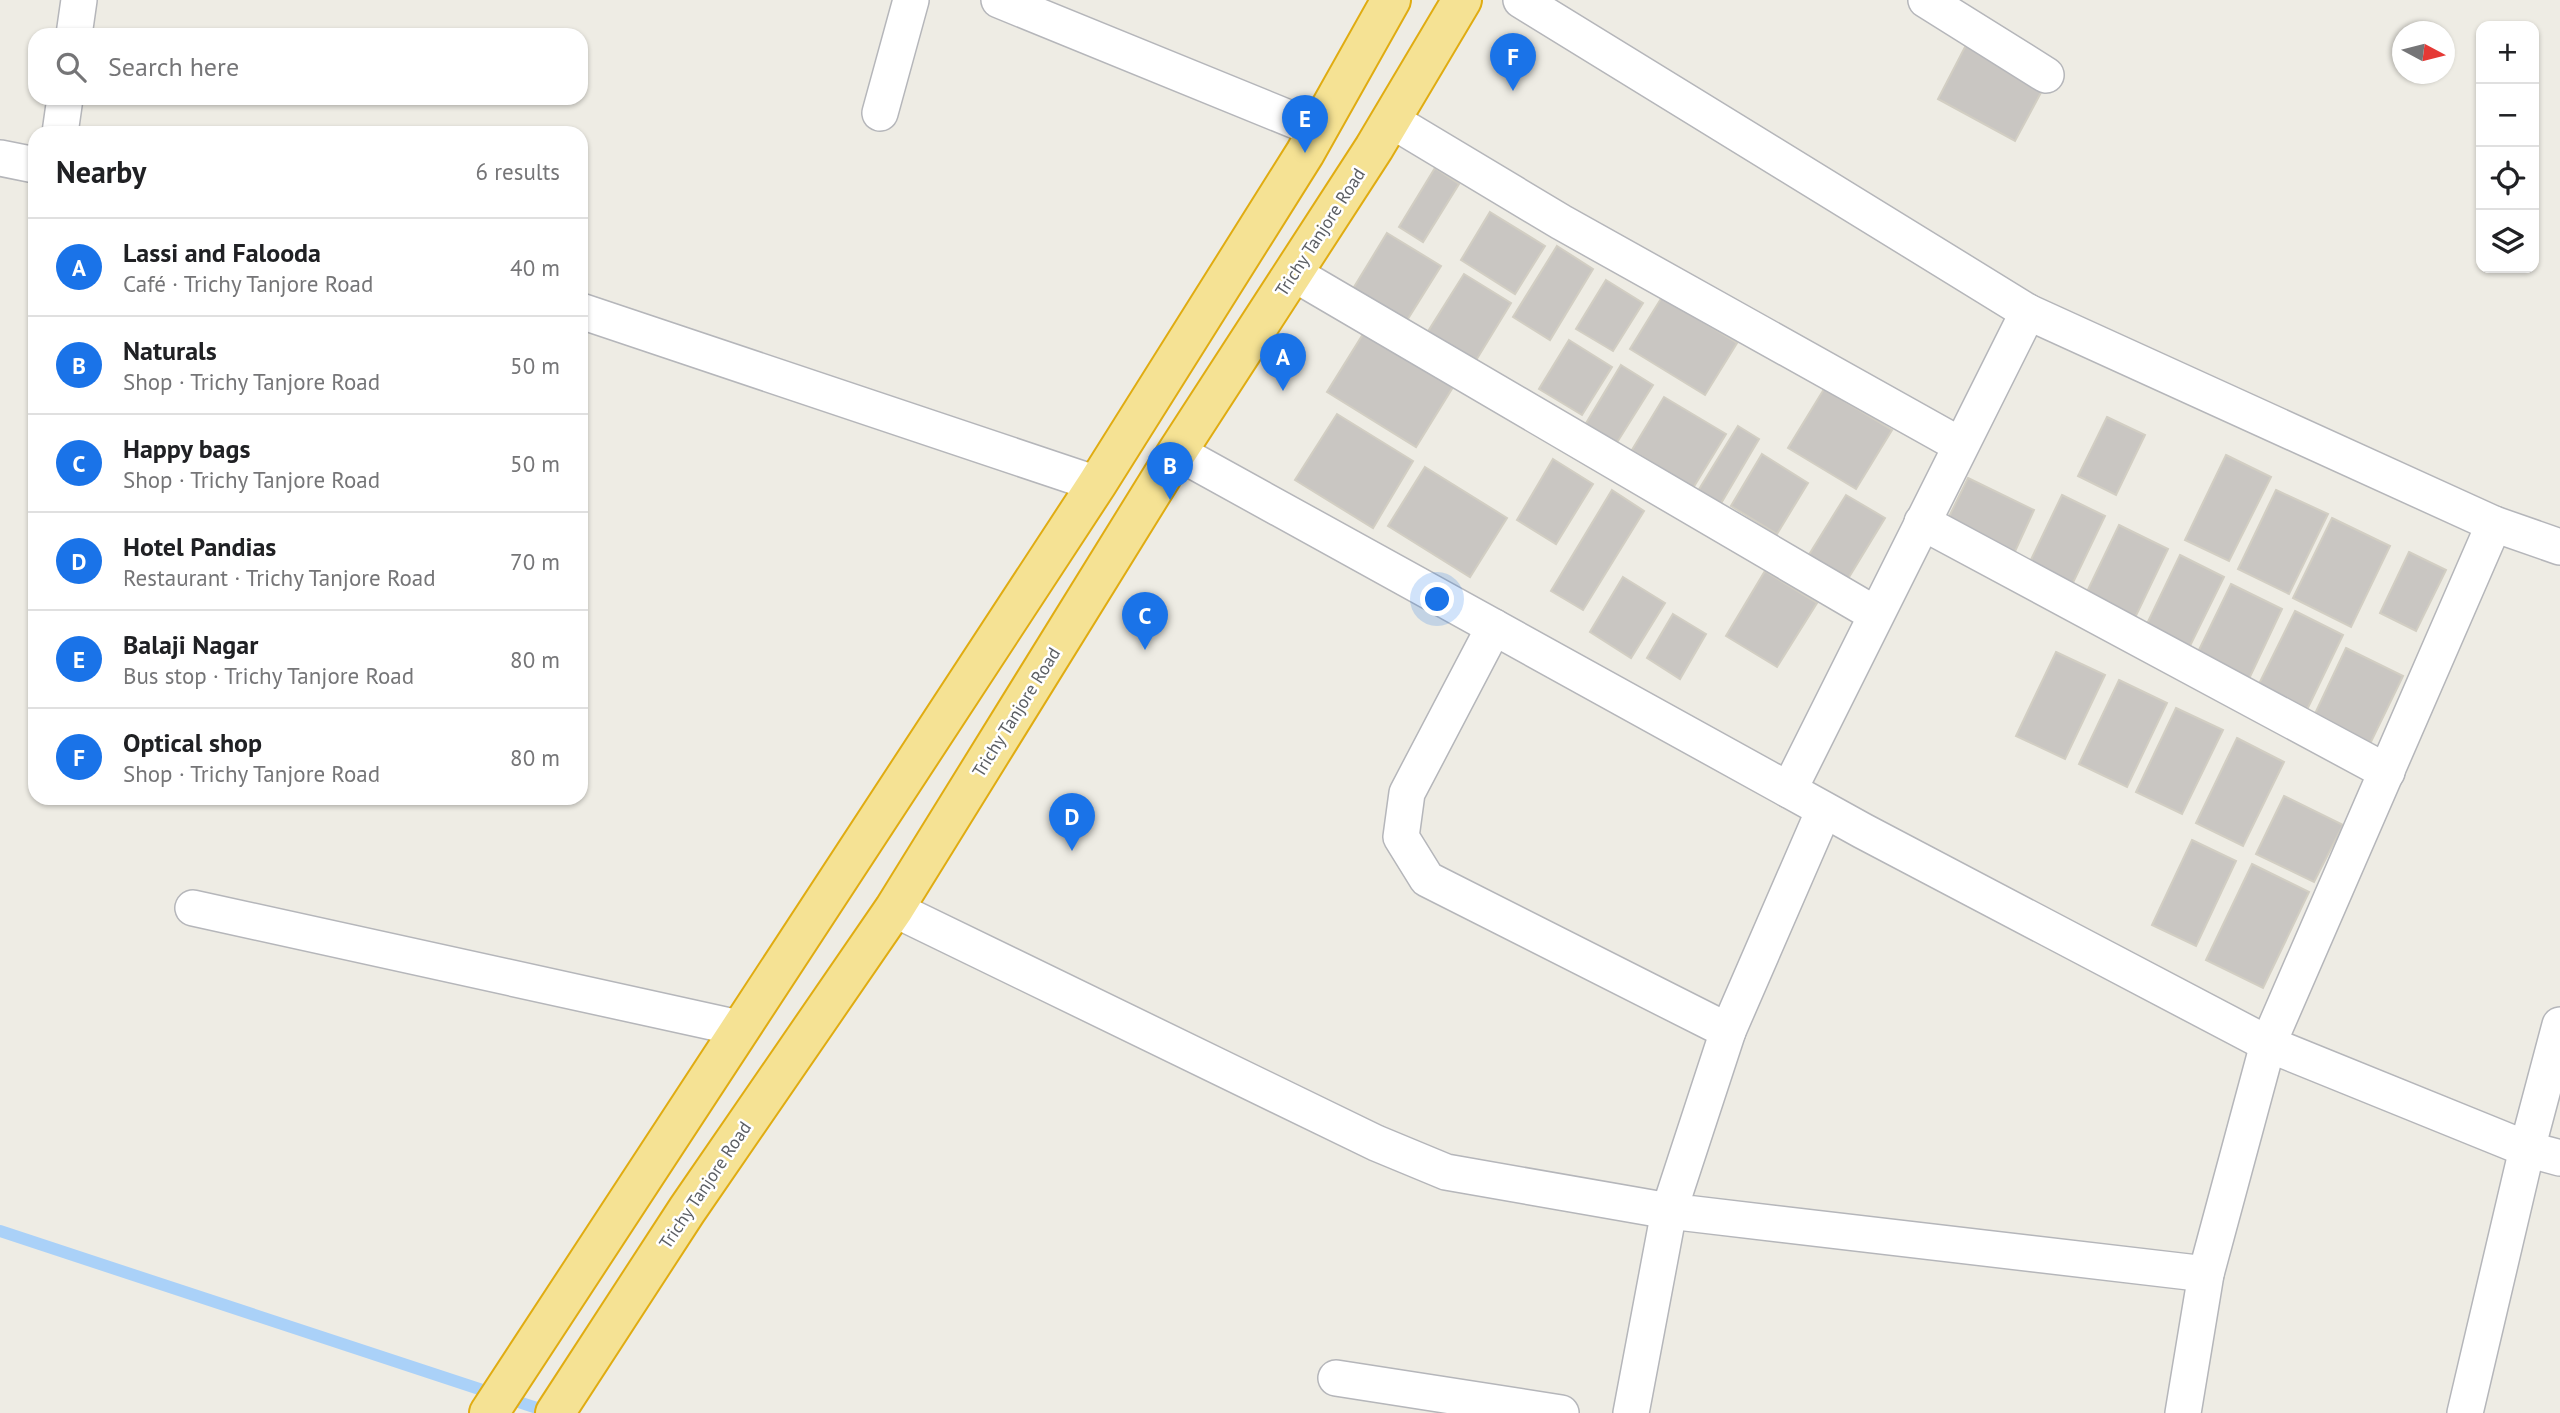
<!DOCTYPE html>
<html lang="en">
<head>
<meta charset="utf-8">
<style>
  body { margin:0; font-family:"PT Sans",sans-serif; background:#f2f2f2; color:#202124 }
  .controls { position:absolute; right:21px; top:21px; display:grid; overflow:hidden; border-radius:14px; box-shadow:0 2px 5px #0004 }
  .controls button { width:63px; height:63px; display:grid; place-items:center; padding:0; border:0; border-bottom:2px solid #e0e0e0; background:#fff; color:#202124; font:35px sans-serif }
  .compass { position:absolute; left:2392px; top:21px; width:63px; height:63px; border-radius:50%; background:#fff; box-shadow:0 2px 5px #0004; rotate:97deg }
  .you { position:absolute; left:1438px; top:600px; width:24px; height:24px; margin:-18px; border:5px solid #fff; border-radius:50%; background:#1a73e8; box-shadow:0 0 0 10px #1a73e833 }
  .badge { display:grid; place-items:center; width:46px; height:46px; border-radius:50%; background:#1a73e8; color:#fff; font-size:23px; font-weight:700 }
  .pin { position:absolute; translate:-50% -58px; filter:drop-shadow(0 2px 4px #0008) }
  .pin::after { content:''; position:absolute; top:37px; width:24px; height:21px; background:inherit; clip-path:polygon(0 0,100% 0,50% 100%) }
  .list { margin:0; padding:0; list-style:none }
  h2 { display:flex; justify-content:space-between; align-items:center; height:91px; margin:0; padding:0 28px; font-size:30px }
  h2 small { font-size:23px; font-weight:400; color:#757577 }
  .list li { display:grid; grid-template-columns:46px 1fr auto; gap:21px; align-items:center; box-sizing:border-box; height:98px; padding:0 28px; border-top:2px solid #e0e0e0 }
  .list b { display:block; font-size:26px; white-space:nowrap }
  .list p { margin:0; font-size:23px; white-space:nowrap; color:#757577 }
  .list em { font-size:23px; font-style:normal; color:#757577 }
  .icon { flex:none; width:38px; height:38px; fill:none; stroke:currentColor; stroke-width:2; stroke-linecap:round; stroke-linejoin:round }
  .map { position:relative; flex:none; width:2560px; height:1413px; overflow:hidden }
  .search { position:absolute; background:#fff; box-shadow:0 2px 5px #0004; left:28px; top:28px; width:560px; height:77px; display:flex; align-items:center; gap:18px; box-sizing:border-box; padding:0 24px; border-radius:21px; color:#757577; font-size:26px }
  .panel { position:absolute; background:#fff; box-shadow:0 2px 5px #0004; left:28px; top:126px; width:560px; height:679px; border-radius:21px }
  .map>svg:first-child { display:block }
</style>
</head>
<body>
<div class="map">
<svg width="2560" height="1413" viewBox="0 0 2560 1413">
  <rect width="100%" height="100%" fill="#eeece4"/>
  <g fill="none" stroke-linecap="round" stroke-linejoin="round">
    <polyline stroke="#aad1f8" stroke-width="12" points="0,1231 552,1413"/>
  </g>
  <g fill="#c9c6c2" stroke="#d2cec3" stroke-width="2">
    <polygon points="1966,45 2044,87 2015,141 1938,99"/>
    <polygon points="1435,168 1459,184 1423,242 1399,227"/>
    <polygon points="1490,212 1545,246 1515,294 1461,260"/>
    <polygon points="1387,233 1441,266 1404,325 1351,292"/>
    <polygon points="1557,246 1593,269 1550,340 1513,317"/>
    <polygon points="1464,274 1511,303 1475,362 1427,333"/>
    <polygon points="1606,280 1643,303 1613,351 1576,329"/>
    <polygon points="1662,297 1737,343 1705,395 1630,349"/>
    <polygon points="1370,323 1458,379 1416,447 1327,392"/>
    <polygon points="1569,340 1612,367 1582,415 1539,389"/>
    <polygon points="1621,365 1653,385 1616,444 1585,425"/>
    <polygon points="1824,389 1892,430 1856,489 1788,448"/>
    <polygon points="1664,397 1726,434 1693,488 1632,450"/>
    <polygon points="1337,414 1413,461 1373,528 1295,480"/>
    <polygon points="2107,417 2145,435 2116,495 2078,476"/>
    <polygon points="1738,426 1759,439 1720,505 1698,491"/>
    <polygon points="1762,454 1808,483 1777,534 1731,506"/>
    <polygon points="2226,455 2271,477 2229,561 2185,540"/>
    <polygon points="1553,459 1593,484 1556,544 1517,520"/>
    <polygon points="1425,467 1507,518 1470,577 1388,526"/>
    <polygon points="1968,478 2034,510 2012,558 1945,525"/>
    <polygon points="1612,490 1644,511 1583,610 1551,591"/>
    <polygon points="2276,490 2328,514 2289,594 2238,569"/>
    <polygon points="1846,495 1885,518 1846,582 1807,558"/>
    <polygon points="2062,495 2105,516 2069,591 2026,570"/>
    <polygon points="2332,518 2390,546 2351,627 2293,598"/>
    <polygon points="2119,525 2168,549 2132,624 2083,600"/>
    <polygon points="2409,552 2446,570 2416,631 2380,613"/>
    <polygon points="2180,555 2224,577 2186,654 2143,632"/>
    <polygon points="1765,571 1817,603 1777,667 1726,636"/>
    <polygon points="1623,577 1665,603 1631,658 1590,632"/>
    <polygon points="2231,584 2282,609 2248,681 2196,656"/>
    <polygon points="2295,611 2343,635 2304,716 2255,692"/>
    <polygon points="1673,614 1706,634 1680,679 1647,658"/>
    <polygon points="2346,648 2403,676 2368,748 2312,720"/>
    <polygon points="2056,652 2105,675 2065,759 2016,736"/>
    <polygon points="2119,680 2167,703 2127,787 2079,764"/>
    <polygon points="2176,708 2223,730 2182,814 2136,792"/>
    <polygon points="2237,738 2284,762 2243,846 2196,823"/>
    <polygon points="2284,796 2343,825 2314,882 2256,854"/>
    <polygon points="2192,840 2236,861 2196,946 2152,925"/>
    <polygon points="2252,864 2309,892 2263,988 2206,960"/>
  </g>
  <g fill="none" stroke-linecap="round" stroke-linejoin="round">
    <defs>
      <g id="street">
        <polyline points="999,0 1318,130"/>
        <polyline points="1521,0 2028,312 2494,524 2560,547"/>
        <polyline points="1926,0 2046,75"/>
        <polyline points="74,35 79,0"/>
        <polyline points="880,113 911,0"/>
        <polyline points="1391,120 1561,222 1960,445"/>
        <polyline points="60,133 65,98"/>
        <polyline points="0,158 35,165"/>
        <polyline points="1293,273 1875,614"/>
        <polyline points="581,311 1097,484"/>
        <polyline points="1177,452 1863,831 2268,1044 2527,1149 2560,1158"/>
        <polyline points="1922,522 2387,772"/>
        <polyline points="1494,627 1407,793 1401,837 1427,879 1728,1031 1824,810"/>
        <polyline points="1789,790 2028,312"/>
        <polyline points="193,908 739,1028"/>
        <polyline points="894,909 1376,1143 1446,1172 1669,1211 1631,1413"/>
        <polyline points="1728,1031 1669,1211 2206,1274"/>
        <polyline points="1336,1378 1561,1413"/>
        <polyline points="2183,1413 2206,1274 2268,1044 2494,524"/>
        <polyline points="2465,1413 2527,1149 2560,1025"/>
      </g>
      <g id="highway">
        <polyline points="489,1413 1097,484 1305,153 1391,0"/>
        <polyline points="555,1413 687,1210 894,909 1177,452 1374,148 1462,0"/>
      </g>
    </defs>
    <use href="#street" stroke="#b5b6ba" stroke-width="38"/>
    <use href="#highway" stroke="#e0ac12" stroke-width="42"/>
    <use href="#street" stroke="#fff" stroke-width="35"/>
    <use href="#highway" stroke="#f5e294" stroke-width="38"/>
  </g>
  <g text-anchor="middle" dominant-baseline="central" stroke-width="5" stroke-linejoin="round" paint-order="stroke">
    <g font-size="18" fill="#5c5f64" stroke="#fff">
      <text transform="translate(1320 232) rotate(-57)">Trichy Tanjore Road</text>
      <text transform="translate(1016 712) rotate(-58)">Trichy Tanjore Road</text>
      <text transform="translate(705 1185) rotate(-56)">Trichy Tanjore Road</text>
    </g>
  </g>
</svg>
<div class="controls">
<button>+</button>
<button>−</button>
<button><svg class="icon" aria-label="locate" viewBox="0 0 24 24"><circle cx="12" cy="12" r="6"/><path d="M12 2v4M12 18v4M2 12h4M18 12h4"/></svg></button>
<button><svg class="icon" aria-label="layers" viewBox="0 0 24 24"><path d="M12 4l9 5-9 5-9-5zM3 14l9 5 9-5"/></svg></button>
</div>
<svg class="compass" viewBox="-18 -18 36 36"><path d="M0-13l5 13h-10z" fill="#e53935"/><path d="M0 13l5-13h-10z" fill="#757577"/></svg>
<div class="you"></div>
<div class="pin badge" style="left:1283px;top:391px">A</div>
<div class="pin badge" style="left:1170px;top:500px">B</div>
<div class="pin badge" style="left:1145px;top:650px">C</div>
<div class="pin badge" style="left:1072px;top:851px">D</div>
<div class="pin badge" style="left:1305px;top:153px">E</div>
<div class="pin badge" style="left:1513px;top:91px">F</div>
<div class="search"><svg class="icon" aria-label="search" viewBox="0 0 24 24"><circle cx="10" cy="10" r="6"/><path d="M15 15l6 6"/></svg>Search here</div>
<section class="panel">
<h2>Nearby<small>6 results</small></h2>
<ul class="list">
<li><span class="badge">A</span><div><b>Lassi and Falooda</b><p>Café · Trichy Tanjore Road</p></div><em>40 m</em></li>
<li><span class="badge">B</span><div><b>Naturals</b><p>Shop · Trichy Tanjore Road</p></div><em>50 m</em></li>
<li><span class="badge">C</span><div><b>Happy bags</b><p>Shop · Trichy Tanjore Road</p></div><em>50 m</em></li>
<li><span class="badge">D</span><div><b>Hotel Pandias</b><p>Restaurant · Trichy Tanjore Road</p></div><em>70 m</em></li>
<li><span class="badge">E</span><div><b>Balaji Nagar</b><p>Bus stop · Trichy Tanjore Road</p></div><em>80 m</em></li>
<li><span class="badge">F</span><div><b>Optical shop</b><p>Shop · Trichy Tanjore Road</p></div><em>80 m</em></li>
</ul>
</section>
</div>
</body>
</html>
